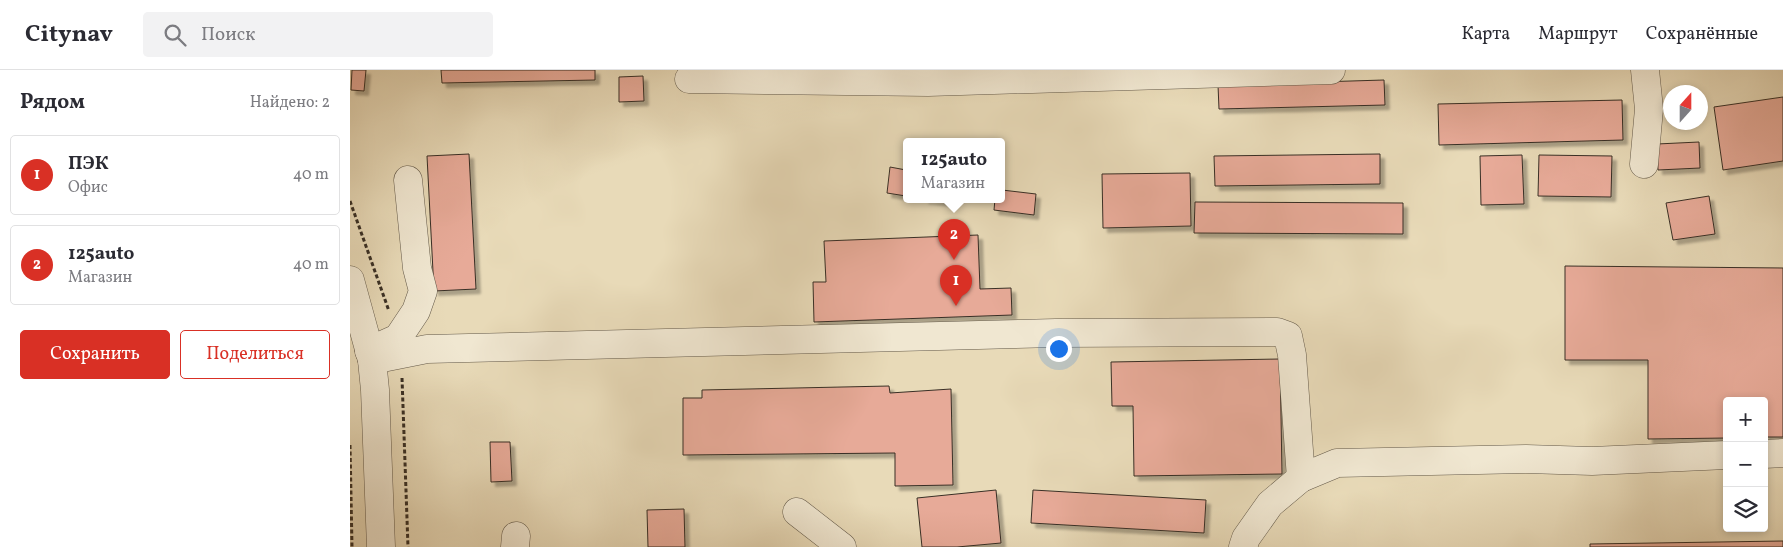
<!DOCTYPE html>
<html lang="ru">
<head>
<meta charset="utf-8">
<style>
  body { margin:0; font-family:Vollkorn,serif; background:#f2f2f3; color:#2b2b33 }
  .controls { position:absolute; right:15px; bottom:15px; display:grid; overflow:hidden; border-radius:5px; box-shadow:0 2px 8px #0003 }
  .controls button { width:45px; height:45px; display:grid; place-items:center; padding:0; border:0; border-bottom:1px solid #e1e1e2; background:#fff; color:#2b2b33; font:25px sans-serif }
  .compass { position:absolute; left:1313px; top:15px; width:45px; height:45px; border-radius:50%; background:#fff; box-shadow:0 2px 8px #0003; rotate:21deg }
  .you { position:absolute; left:708px; top:278px; width:18px; height:18px; margin:-12px; border:4px solid #fff; border-radius:50%; background:#1a73e8; box-shadow:0 0 0 8px #1a73e833 }
  .badge { display:grid; place-items:center; width:32px; height:32px; border-radius:50%; background:#d93025; color:#fff; font-size:16px; font-weight:700 }
  .pin { position:absolute; translate:-50% -41px; filter:drop-shadow(0 1px 2px #0008) }
  .pin::after { content:''; position:absolute; top:26px; width:18px; height:15px; background:inherit; clip-path:polygon(0 0,100% 0,50% 100%) }
  .popup { position:absolute; left:553px; top:68px; width:102px; height:65px; box-sizing:border-box; display:grid; place-content:center; border-radius:5px; background:#fff; filter:drop-shadow(0 1px 4px #0005); font-size:16px; white-space:nowrap; color:#7c7c81 }
  .popup b { font-size:19px; color:#2b2b33 }
  .popup::after { content:''; position:absolute; left:50%; top:100%; margin-left:-10px; border:10px solid transparent; border-top-color:#fff }
  .list { margin:0; padding:0; list-style:none }
  h2 { display:flex; justify-content:space-between; align-items:center; height:65px; margin:0; padding:0 20px; font-size:21px }
  h2 small { font-size:16px; font-weight:400; color:#7c7c81 }
  .list li { display:grid; grid-template-columns:32px 1fr auto; gap:15px; align-items:center; box-sizing:border-box; height:80px; margin:0 10px 10px; padding:0 10px; border:1px solid #e1e1e2; border-radius:5px }
  .list b { display:block; font-size:19px; white-space:nowrap }
  .list p { margin:0; font-size:16px; white-space:nowrap; color:#7c7c81 }
  .list em { font-size:16px; font-style:normal; color:#7c7c81 }
  .actions { display:flex; gap:10px; padding:15px 20px }
  .actions a { flex:1; padding:11px 0; border:1px solid #d93025; border-radius:5px; text-align:center; font-size:18px; color:#d93025 }
  .actions .main { background:#d93025; color:#fff }
  .icon { flex:none; width:28px; height:28px; fill:none; stroke:currentColor; stroke-width:2; stroke-linecap:round; stroke-linejoin:round }
  .map { position:relative; flex:none; width:1433px; height:477px; overflow:hidden }
  header { display:flex; align-items:center; gap:30px; box-sizing:border-box; height:70px; padding:0 25px; background:#fff; border-bottom:1px solid #e1e1e2 }
  header strong { font-size:24px }
  nav { display:flex; gap:28px; margin-inline-start:auto; font-size:18px }
  .search { width:350px; height:45px; background:#f2f2f3; display:flex; align-items:center; gap:12px; box-sizing:border-box; padding:0 18px; border-radius:5px; color:#7c7c81; font-size:19px }
  main { display:flex }
  aside { flex:1; background:#fff }
  .map>svg:first-child { display:block }
</style>
</head>
<body>
<header>
<strong>Citynav</strong>
<div class="search"><svg class="icon" aria-label="search" viewBox="0 0 24 24"><circle cx="10" cy="10" r="6"/><path d="M15 15l6 6"/></svg>Поиск</div>
<nav><a>Карта</a><a>Маршрут</a><a>Сохранённые</a></nav>
</header>
<main>
<aside>
<h2>Рядом<small>Найдено: 2</small></h2>
<ul class="list">
<li><span class="badge">1</span><div><b>ПЭК</b><p>Офис</p></div><em>40 m</em></li>
<li><span class="badge">2</span><div><b>125auto</b><p>Магазин</p></div><em>40 m</em></li>
</ul>
<div class="actions"><a class="main">Сохранить</a><a>Поделиться</a></div>
</aside>
<div class="map">
<svg width="1433" height="477" viewBox="0 0 1433 477">
  <defs>
    <filter id="shadow"><feDropShadow dx="4.5" dy="4.5" stdDeviation="1" flood-color="#0004"/></filter>
  </defs>
  <rect width="100%" height="100%" fill="#e8dab8"/>
  <filter id="stains"><feTurbulence type="fractalNoise" baseFrequency=".004" numOctaves="4"/><feColorMatrix values="0 0 0 0 .2 0 0 0 0 .09 0 0 0 0 .02 0 0 0 .5 -.17"/></filter>
  <radialGradient id="worn" r=".72"><stop offset=".6" stop-color="#630" stop-opacity="0"/><stop offset="1" stop-color="#630" stop-opacity=".3"/></radialGradient>
  <g fill="#e7aa98" stroke="#382f25" filter="url(#shadow)">
    <polygon points="2,0 16,0 14,21 1,20"/>
    <polygon points="91,0 245,0 245,10 92,13"/>
    <polygon points="293,6 294,31 269,32 269,7"/>
    <polygon points="1034,10 1035,35 869,39 868,15"/>
    <polygon points="1433,27 1433,91 1373,100 1364,37"/>
    <polygon points="1272,30 1273,70 1089,75 1088,34"/>
    <polygon points="1349,72 1350,98 1308,100 1307,74"/>
    <polygon points="119,84 126,219 84,221 77,86"/>
    <polygon points="1030,84 1030,114 865,116 864,86"/>
    <polygon points="1172,85 1174,134 1131,135 1130,86"/>
    <polygon points="1189,85 1262,86 1261,127 1188,126"/>
    <polygon points="540,97 556,100 556,126 537,123"/>
    <polygon points="840,103 841,156 753,158 752,104"/>
    <polygon points="652,120 686,124 684,145 644,140 645,129 652,129"/>
    <polygon points="1359,126 1365,164 1323,170 1316,133"/>
    <polygon points="574,129 600,129 599,132"/>
    <polygon points="845,132 1053,133 1053,164 844,163"/>
    <polygon points="628,165 630,219 661,218 662,245 464,252 463,212 476,212 474,171"/>
    <polygon points="1215,196 1433,198 1433,367 1414,367 1414,331 1377,331 1377,368 1298,369 1298,290 1215,290"/>
    <polygon points="930,289 932,404 784,406 783,336 762,336 761,292"/>
    <polygon points="539,316 540,323 601,319 603,415 545,416 545,383 333,385 333,328 352,328 352,320"/>
    <polygon points="140,372 160,372 162,411 141,412"/>
    <polygon points="646,420 651,473 607,477 572,477 567,428"/>
    <polygon points="683,420 856,430 854,463 681,453"/>
    <polygon points="334,439 335,477 298,477 297,440"/>
    <polygon points="1433,471 1433,477 1240,477 1240,474"/>
  </g>
  <g fill="none" stroke-linecap="round" stroke-linejoin="round">
    <defs>
      <g id="minor">
        <polyline points="339,9 578,12 981,0"/>
        <polyline points="1294,94 1299,39 1295,0"/>
        <polyline points="0,210 22,290 25,320 31,477"/>
        <polyline points="19,281 48,268 66,241 73,221 67,198 58,110"/>
        <polyline points="22,290 77,279 706,263 927,262 938,266 942,285 951,408"/>
        <polyline points="1414,384 1433,383"/>
        <polyline points="447,442 492,477"/>
        <polyline points="165,477 166,466"/>
        <polyline points="893,477 896,468 920,434 951,408 987,393 1176,389 1242,391 1377,385"/>
      </g>
    </defs>
    <use href="#minor" stroke="#645a4a" stroke-width="29"/>
    <g stroke="#382f25" stroke-width="3" stroke-dasharray="4 2.5" stroke-linecap="butt">
      <polyline points="0,131 39,241"/>
      <polyline points="52,308 58,477"/>
      <polyline points="0,375 2,477"/>
    </g>
    <use href="#minor" stroke="#f0e7d1" stroke-width="28"/>
  </g>
  <rect width="100%" height="100%" filter="url(#stains)"/>
  <rect width="100%" height="100%" fill="url(#worn)"/>
</svg>
<div class="controls">
<button>+</button>
<button>−</button>
<button><svg class="icon" aria-label="layers" viewBox="0 0 24 24"><path d="M12 4l9 5-9 5-9-5zM3 14l9 5 9-5"/></svg></button>
</div>
<svg class="compass" viewBox="-18 -18 36 36"><path d="M0-13l5 13h-10z" fill="#e53935"/><path d="M0 13l5-13h-10z" fill="#7c7c81"/></svg>
<div class="you"></div>
<div class="pin badge" style="left:606px;top:236px">1</div>
<div class="pin badge" style="left:604px;top:190px">2</div>
<div class="popup"><b>125auto</b>Магазин</div>
</div>
</main>
</body>
</html>
